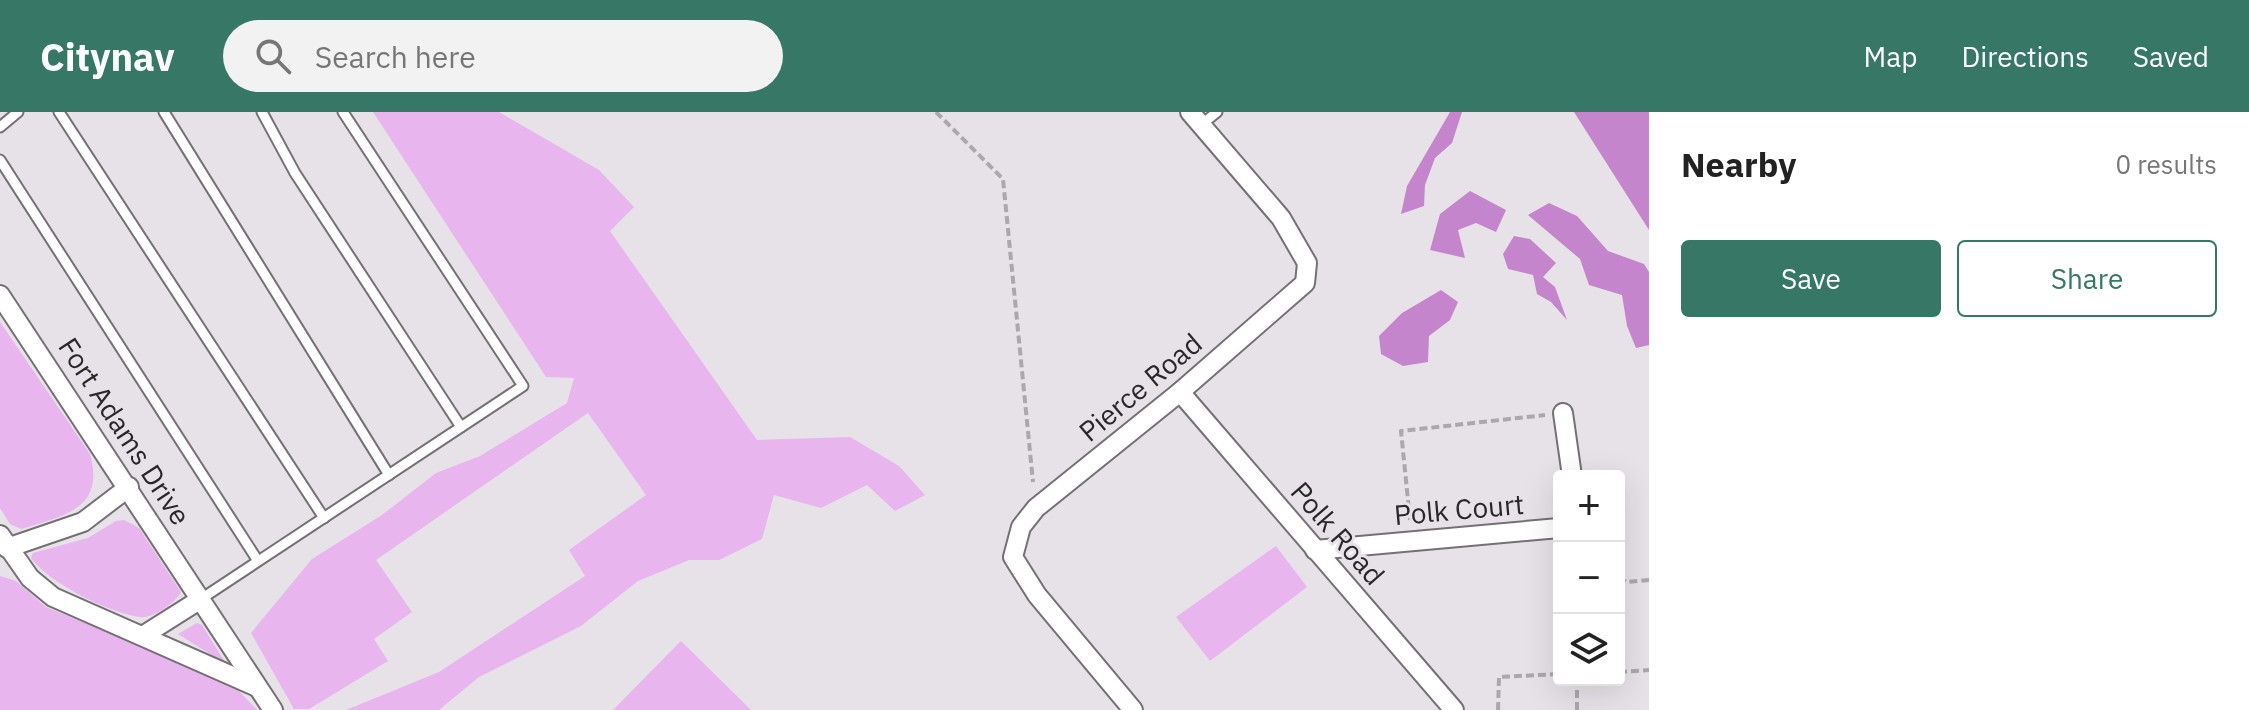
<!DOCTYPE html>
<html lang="en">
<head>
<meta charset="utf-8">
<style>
  body { margin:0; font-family:"IBM Plex Sans",sans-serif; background:#f2f2f2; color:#222 }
  .controls { position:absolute; right:24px; bottom:24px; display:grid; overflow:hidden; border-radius:8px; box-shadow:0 8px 32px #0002 }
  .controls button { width:72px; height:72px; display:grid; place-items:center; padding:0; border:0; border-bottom:2px solid #e0e0e0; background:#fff; color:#222; font:40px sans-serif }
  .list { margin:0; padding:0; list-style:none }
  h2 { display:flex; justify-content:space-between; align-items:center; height:104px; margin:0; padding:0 32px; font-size:34px }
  h2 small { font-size:26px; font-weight:400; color:#767676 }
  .actions { display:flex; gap:16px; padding:24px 32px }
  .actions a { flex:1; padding:18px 0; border:2px solid #377766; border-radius:8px; text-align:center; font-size:28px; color:#377766 }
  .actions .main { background:#377766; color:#fff }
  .icon { flex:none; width:44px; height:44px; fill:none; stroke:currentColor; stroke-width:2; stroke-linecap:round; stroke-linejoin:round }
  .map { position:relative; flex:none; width:1649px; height:598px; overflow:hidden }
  header { display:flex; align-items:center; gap:48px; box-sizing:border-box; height:112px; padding:0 40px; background:#377766; color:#fff }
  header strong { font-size:38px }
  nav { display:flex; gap:44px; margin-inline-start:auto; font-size:28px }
  .search { width:560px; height:72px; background:#f2f2f2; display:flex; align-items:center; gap:20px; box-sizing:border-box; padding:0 28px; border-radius:44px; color:#767676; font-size:30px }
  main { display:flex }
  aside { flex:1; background:#fff }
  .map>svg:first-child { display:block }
</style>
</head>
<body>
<header>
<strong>Citynav</strong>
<div class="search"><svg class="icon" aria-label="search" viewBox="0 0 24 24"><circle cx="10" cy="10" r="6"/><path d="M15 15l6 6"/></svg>Search here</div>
<nav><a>Map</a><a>Directions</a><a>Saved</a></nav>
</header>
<main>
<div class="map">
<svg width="1649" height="598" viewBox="0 0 1649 598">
  <rect width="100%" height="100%" fill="#e7e2e7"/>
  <g fill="#e8b5ee">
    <polygon points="373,0 499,0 599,58 634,95 610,119 757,328 850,325 899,354 925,383 895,399 867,373 821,396 774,383 762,427 719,448 689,448 638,469 581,514 479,565 439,598 346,598 439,560 585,464 569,438 646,383 588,301 376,448 412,500 374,527 388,549 309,597 294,597 251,521 312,447 382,403 436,361 480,344 567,291 574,266 546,265"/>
    <path d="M0 210 90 342C106 398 62 404 21 417L10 412 0 396Z"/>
    <path d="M124 408 139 416 181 480C176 490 153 507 140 505 109 501 49 471 31 446L33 441 88 426 116 409Z"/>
    <polygon points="1276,434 1307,475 1210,549 1176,505"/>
    <polygon points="0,464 16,469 46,495 219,566 239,579 257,598 0,598"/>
    <polygon points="197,511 202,513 226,552 178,522"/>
    <polygon points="681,529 751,598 613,598"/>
  </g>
  <g fill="#c585cc">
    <polygon points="1450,0 1462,0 1452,31 1435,46 1425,73 1424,94 1401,102 1407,74"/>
    <polygon points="1574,0 1649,0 1649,118"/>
    <polygon points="1470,79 1506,98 1496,120 1476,111 1458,118 1465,146 1430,138 1440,102"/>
    <polygon points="1549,91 1577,104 1608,139 1644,152 1649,160 1649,233 1636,236 1627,214 1622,183 1589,173 1580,147 1528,103"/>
    <polygon points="1514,124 1530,127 1556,151 1543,165 1555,175 1567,208 1551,190 1537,182 1533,163 1508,157 1503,142"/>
    <polygon points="1441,178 1458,190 1450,208 1429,224 1428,250 1403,254 1381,242 1379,224 1402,201"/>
  </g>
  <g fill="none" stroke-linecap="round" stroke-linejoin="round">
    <defs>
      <g id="lane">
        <polyline points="59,0 324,406"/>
        <polyline points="164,0 389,363"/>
        <polyline points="262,0 295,61 461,315"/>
        <polyline points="1201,13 1217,0"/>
        <polyline points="0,15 18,0"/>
        <polyline points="0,48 258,449"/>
        <polyline points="201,487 523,274 343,0"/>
      </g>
      <g id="street">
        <polyline points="0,183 273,598"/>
        <polyline points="1180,280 1454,598"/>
        <polyline points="1563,301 1572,364"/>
        <polyline points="0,423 30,466 53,485 257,575"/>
        <polyline points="7,436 83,410 129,375"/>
        <polyline points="1315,438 1559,416"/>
        <polyline points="144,523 201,487"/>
        <polyline points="1133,598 1037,483 1013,445 1021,415 1036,396 1180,280 1305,171 1307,151 1281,106 1190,0"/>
      </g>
    </defs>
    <use href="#lane" stroke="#747074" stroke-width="13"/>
    <use href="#street" stroke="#747074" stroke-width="22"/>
    <g stroke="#aba8ab" stroke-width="4" stroke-dasharray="8 4" stroke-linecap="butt">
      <polyline points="936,0 1003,67 1033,370"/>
      <polyline points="1410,408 1401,319 1545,303"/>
      <polyline points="1619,465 1626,470 1649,468"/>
      <polyline points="1619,560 1649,558"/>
      <polyline points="1498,598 1499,565 1559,562"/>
      <polyline points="1577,598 1577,568"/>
    </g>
    <use href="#lane" stroke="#fff" stroke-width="9"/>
    <use href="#street" stroke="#fff" stroke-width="18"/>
  </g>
  <g text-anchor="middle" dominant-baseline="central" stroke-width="6" stroke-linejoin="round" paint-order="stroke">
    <g font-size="28" fill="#292829" stroke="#e7e2e7">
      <text transform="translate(1140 275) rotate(-40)">Pierce Road</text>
      <text transform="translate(125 319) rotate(57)">Fort Adams Drive</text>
      <text transform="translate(1459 397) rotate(-5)">Polk Court</text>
      <text transform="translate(1338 421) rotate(49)">Polk Road</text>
    </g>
  </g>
</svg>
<div class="controls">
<button>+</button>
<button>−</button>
<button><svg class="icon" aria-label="layers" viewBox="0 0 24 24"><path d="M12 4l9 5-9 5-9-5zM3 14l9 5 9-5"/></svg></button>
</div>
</div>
<aside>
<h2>Nearby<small>0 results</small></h2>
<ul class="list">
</ul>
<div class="actions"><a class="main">Save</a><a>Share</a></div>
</aside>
</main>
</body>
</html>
